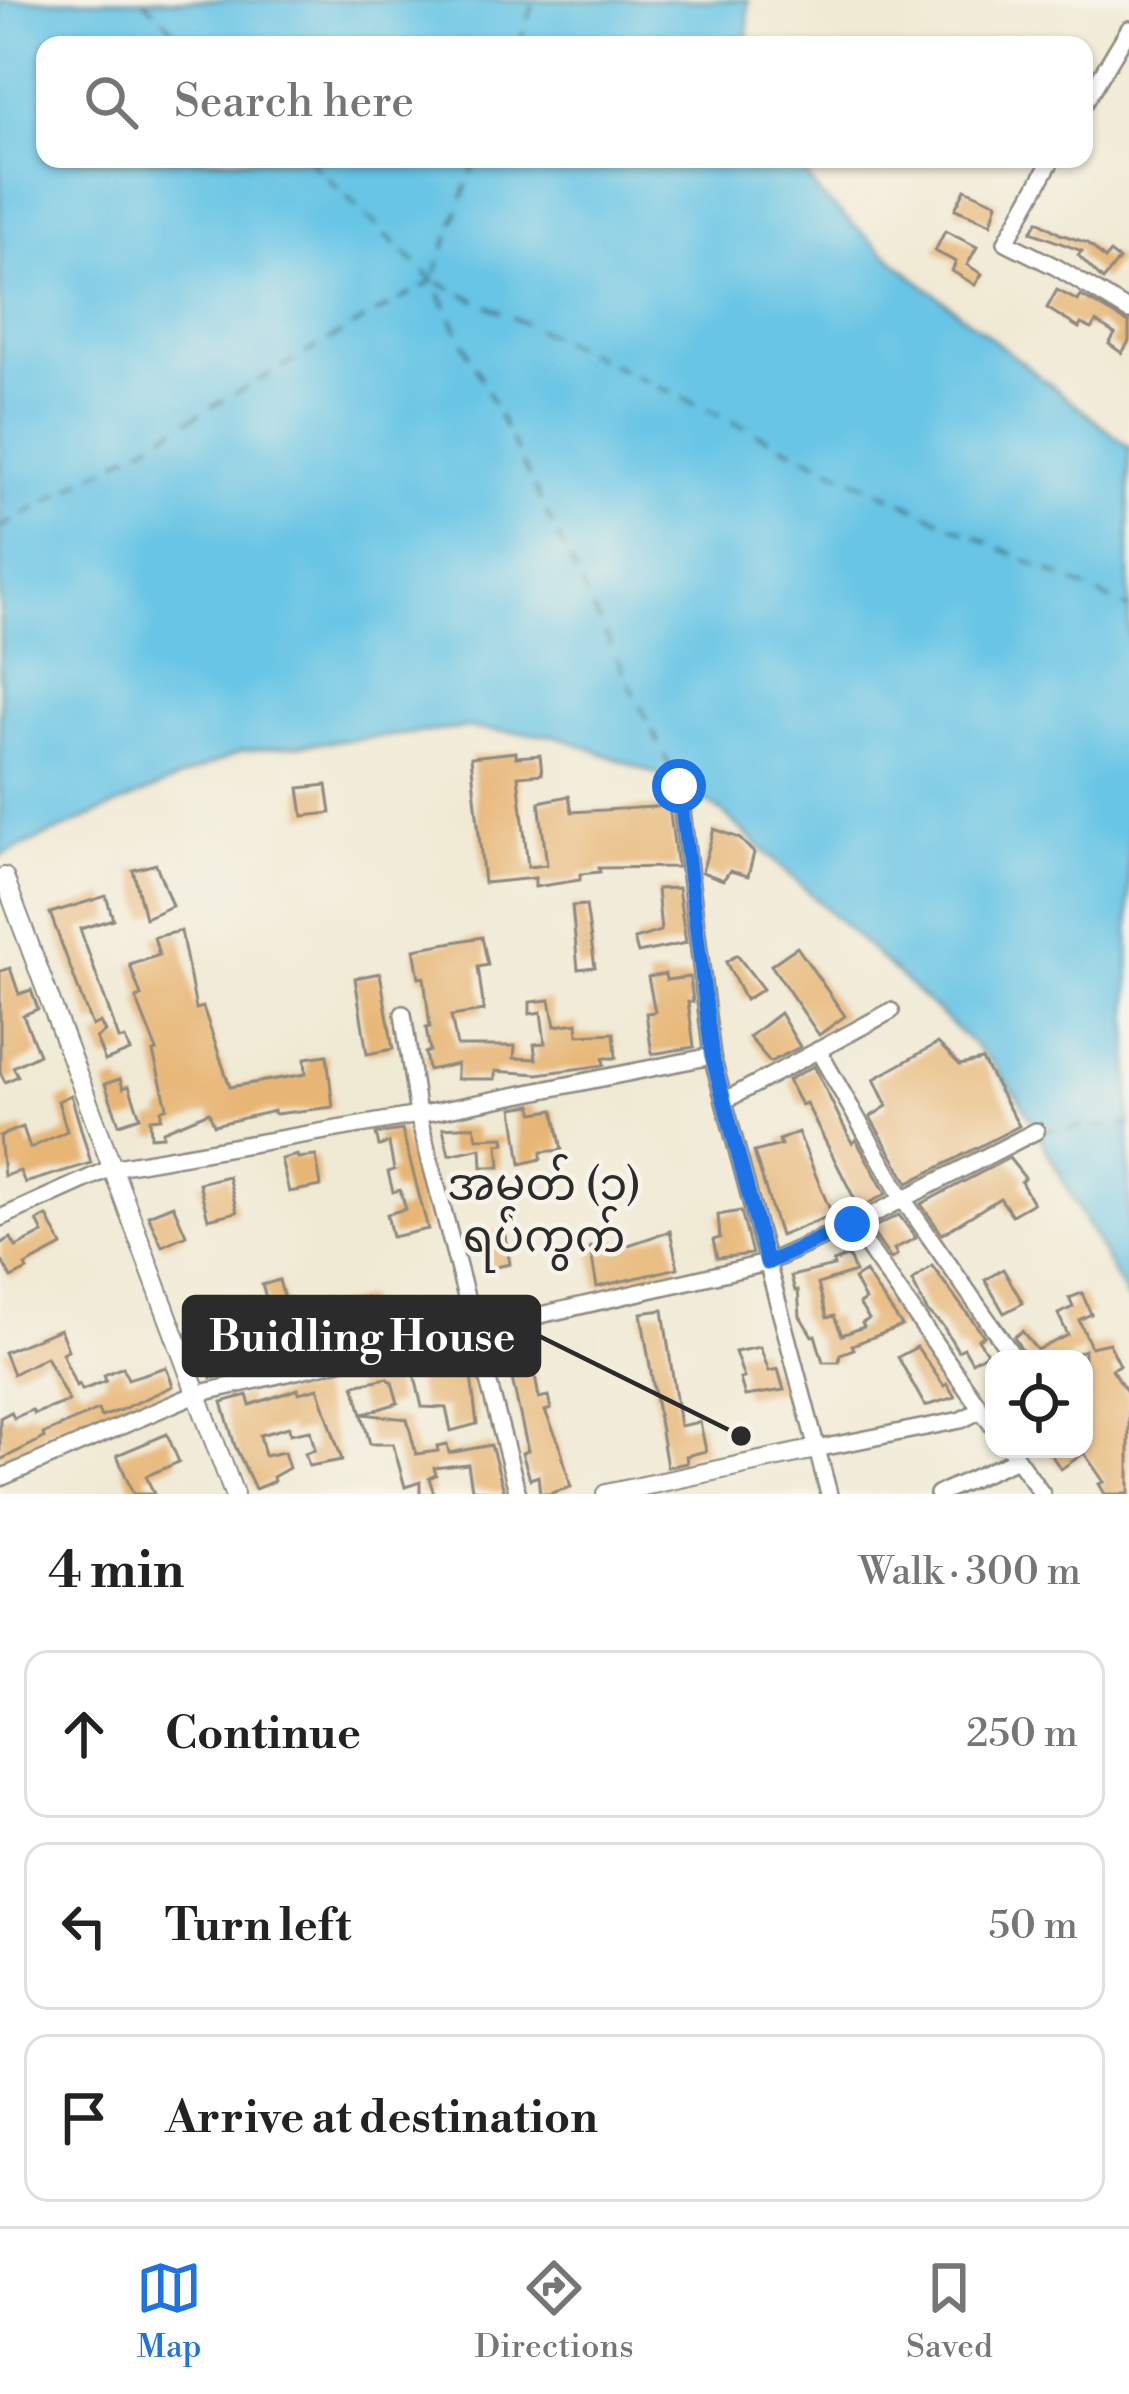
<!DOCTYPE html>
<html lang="en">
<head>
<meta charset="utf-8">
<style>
  body { margin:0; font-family:"Libre Bodoni","Noto Sans Myanmar",serif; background:#f6f6f6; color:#222 }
  .controls { position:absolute; right:36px; bottom:36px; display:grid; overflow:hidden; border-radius:24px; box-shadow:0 3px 9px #0004 }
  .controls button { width:108px; height:108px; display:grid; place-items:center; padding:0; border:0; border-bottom:3px solid #e0e0e0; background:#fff; color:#222; font:60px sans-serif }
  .stop { position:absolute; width:36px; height:36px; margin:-27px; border:9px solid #1a73e8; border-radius:50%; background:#fff }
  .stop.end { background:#1a73e8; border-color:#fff; box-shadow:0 3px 12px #0008 }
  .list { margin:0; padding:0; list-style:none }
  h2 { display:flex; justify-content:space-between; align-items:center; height:156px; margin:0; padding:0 48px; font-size:51px }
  h2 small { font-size:39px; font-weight:400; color:#767676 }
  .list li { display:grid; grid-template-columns:78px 1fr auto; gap:36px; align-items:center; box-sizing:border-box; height:168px; margin:0 24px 24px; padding:0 24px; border:3px solid #e0e0e0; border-radius:24px }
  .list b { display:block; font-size:45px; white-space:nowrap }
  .list em { font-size:39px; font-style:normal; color:#767676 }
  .icon { flex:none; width:66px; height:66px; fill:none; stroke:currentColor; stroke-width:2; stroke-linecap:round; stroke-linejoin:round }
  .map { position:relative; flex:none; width:1129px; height:1494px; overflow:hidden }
  .search { position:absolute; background:#fff; box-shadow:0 3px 9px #0004; left:36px; right:36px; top:36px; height:132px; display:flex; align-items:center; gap:30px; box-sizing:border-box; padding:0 42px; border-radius:24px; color:#767676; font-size:45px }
  .sheet { height:732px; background:#fff }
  nav { display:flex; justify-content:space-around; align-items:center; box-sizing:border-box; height:168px; border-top:3px solid #e0e0e0; background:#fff; font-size:33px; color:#767676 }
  nav a { display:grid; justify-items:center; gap:6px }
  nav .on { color:#1a73e8 }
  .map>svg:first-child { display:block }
</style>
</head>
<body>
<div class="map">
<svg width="1129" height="1494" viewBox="0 0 1129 1494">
  <rect width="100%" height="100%" fill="#f7f3e8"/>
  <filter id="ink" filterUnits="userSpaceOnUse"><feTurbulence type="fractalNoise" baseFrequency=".00833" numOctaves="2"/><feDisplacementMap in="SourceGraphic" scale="24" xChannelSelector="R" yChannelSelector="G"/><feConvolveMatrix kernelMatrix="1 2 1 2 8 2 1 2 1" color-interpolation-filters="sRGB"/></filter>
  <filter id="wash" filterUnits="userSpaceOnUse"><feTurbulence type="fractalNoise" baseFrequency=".004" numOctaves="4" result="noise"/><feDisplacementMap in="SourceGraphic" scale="48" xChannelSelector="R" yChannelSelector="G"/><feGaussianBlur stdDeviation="2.7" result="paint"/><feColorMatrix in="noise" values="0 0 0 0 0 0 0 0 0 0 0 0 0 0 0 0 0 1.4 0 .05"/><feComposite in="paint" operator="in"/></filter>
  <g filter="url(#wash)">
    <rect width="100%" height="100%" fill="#f0ead4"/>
    <polygon fill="#67c5e5" stroke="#497888" stroke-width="3" points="0,0 748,0 748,45 45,45 45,159 795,159 818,193 901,267 1129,447 1129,1302 1020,1100 989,1059 722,812 695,793 656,774 557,736 466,728 242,751 0,856"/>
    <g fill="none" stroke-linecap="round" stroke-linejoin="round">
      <g stroke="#3d5963" stroke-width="3" stroke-dasharray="15 12" stroke-linecap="butt">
        <polyline points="143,0 190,45"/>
        <polyline points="519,45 535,0"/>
        <polyline points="308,159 433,280 676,779"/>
        <polyline points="477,159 433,280 1129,609"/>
        <polyline points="0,528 431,282"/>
        <polyline points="1041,1130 1129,1125"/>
      </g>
    </g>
    <g id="blocks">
      <g fill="#e7b675">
        <polygon points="965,189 997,203 991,224 955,209"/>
        <polygon points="1038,221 1060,234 1088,243 1105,259 1110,253 1119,260 1103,280 1078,255 1082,251 1031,232"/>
        <polygon points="945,231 977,247 967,265 982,274 975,285 952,271 956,262 935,251"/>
        <polygon points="1057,290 1078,301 1081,296 1129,323 1129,341 1122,353 1109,344 1115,334 1096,322 1092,329 1081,324 1079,328 1047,308"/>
        <polygon points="516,752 516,757 540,755 542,774 518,776 528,867 547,865 539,802 569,796 572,812 669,806 677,867 599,868 600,872 580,874 580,880 535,887 535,878 484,883 471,757"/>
        <polygon points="327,785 331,813 303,816 299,788"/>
        <polygon points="714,829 739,838 754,853 748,876 730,871 723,880 702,872"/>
        <polygon points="156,864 172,906 145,918 133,870"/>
        <polygon points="678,888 686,943 638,953 634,939 661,931 657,889"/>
        <polygon points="106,896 113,919 80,929 119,1039 125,1039 130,1051 105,1061 96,1038 105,1032 100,1022 92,1026 50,913"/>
        <polygon points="586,905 595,967 578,969 572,906"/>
        <polygon points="181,931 196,1009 203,1007 230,1087 306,1074 305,1058 327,1055 333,1107 275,1114 274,1111 214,1125 209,1112 163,1131 163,1136 151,1137 150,1119 161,1118 161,1110 167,1107 153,1052 157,1051 136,998 141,996 130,965 159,955 154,937"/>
        <polygon points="482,937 488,965 478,967 484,1011 451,1016 457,1046 515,1046 514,1058 536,1059 534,1044 545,1043 541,1012 530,1014 530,1002 550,1000 555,1026 577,1023 578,1035 614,1033 616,1058 603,1058 604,1065 538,1074 495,1071 495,1079 457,1079 457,1064 428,1070 425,1053 430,1051 426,1028 430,1027 424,977 419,978 414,949"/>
        <polygon points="797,947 845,1016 819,1035 771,965"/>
        <polygon points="737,955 763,989 745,1000 726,962"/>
        <polygon points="10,968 19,994 31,990 38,1009 23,1015 39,1054 13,1067 18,1076 5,1082 0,1072 0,971"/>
        <polygon points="380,973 393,1049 367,1054 355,978"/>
        <polygon points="665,974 666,980 690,977 693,1002 688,1002 694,1047 652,1054 646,1013 655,1012 648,977"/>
        <polygon points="780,1013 800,1047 770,1062 749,1037"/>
        <polygon points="938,1043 960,1065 982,1060 1019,1126 908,1183 870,1117 887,1106 874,1079"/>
        <polygon points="814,1066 852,1143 856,1140 886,1194 859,1208 806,1103 801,1105 788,1080"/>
        <polygon points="120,1079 123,1088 129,1086 140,1117 119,1124 105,1084"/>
        <polygon points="71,1095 91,1163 25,1183 20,1171 4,1176 0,1136 23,1127 30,1148 67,1131 58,1101"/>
        <polygon points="532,1105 534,1113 554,1110 562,1150 541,1152 541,1159 521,1164 513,1108"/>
        <polygon points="474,1126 477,1138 504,1137 505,1143 498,1144 500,1167 482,1167 481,1148 449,1155 443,1128"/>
        <polygon points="402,1130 428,1229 392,1237 387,1214 406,1209 400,1190 393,1192 388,1172 394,1170 389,1143 379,1146 376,1134"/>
        <polygon points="798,1132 832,1215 780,1236 754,1152 781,1145 779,1140"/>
        <polygon points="297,1155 298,1158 316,1156 321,1186 289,1192 281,1159"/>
        <polygon points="1009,1158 1025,1178 1021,1182 1033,1203 1012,1215 1000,1198 942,1234 921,1204"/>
        <polygon points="228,1176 237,1212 208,1219 199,1183"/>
        <polygon points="173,1205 186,1235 162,1246 148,1215"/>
        <polygon points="741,1211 752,1254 717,1258 713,1240 720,1238 718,1215"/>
        <polygon points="899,1215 916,1238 894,1249 897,1255 891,1259 870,1229"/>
        <polygon points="47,1216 62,1246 25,1266 27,1270 11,1278 0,1257 0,1244 11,1238 16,1247 43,1233 37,1221"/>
        <polygon points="504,1230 510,1264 486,1269 479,1235"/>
        <polygon points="670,1231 678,1268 597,1287 590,1247 607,1245 608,1252"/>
        <polygon points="849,1256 855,1272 818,1284 827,1318 834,1316 842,1335 864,1327 862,1323 869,1319 859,1304 865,1300 854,1279 865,1272 902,1326 852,1345 854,1349 840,1354 839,1362 823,1362 815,1335 812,1336 800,1316 798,1290 795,1291 791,1276 834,1266 833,1262"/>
        <polygon points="932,1266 984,1336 978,1339 987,1353 972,1362 964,1348 958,1351 943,1326 927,1311 912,1281"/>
        <polygon points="1003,1269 1023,1303 1004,1313 985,1280"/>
        <polygon points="279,1280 288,1313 320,1304 322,1309 366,1297 369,1308 392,1303 397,1328 357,1336 359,1343 285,1356 262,1285"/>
        <polygon points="1082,1293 1091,1314 1079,1320 1091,1347 1109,1343 1120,1365 1112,1369 1129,1395 1129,1494 1105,1494 1099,1484 1104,1482 1084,1453 1061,1469 1047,1449 1084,1449 1084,1350 1064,1359 1027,1359 1014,1337 1022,1331 1037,1350 1068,1335 1058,1314 1073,1307 1069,1298"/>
        <polygon points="663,1310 680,1426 700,1422 706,1451 686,1456 687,1463 667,1467 641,1313"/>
        <polygon points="253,1322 263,1366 211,1378 204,1353 235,1344 231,1327"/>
        <polygon points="60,1329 68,1350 62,1353 76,1386 79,1384 82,1390 106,1381 104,1375 123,1367 128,1379 166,1367 173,1386 118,1411 101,1417 98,1410 43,1434 44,1438 0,1460 0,1418 11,1412 14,1418 32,1410 34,1414 69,1401 46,1357 13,1374 4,1352"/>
        <polygon points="760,1347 769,1371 778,1369 784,1390 745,1396 740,1379 744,1378 735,1352"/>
        <polygon points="917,1347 944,1386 947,1384 955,1397 925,1406 898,1357"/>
        <polygon points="468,1353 477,1424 451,1431 446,1408 422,1407 413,1368"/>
        <polygon points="523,1353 526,1372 534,1370 539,1398 548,1396 551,1409 545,1411 559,1443 571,1487 548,1494 540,1494 538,1476 530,1479 522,1453 528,1451 507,1356"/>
        <polygon points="387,1378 392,1382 398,1403 363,1414 407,1419 416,1454 438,1451 437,1446 447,1444 449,1453 491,1445 505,1494 472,1489 468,1464 434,1468 436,1475 429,1478 434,1494 420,1494 420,1482 405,1487 393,1444 370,1444 354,1385"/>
        <polygon points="318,1388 342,1460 309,1466 305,1453 315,1450 310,1430 290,1434 289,1427 260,1435 265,1456 284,1452 289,1468 273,1477 274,1481 255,1489 235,1446 222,1402 247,1395 250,1405 298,1389 299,1393"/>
        <polygon points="167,1434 179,1462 146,1476 154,1494 133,1494 117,1455"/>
      </g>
    </g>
  </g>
  <g filter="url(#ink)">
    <use href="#blocks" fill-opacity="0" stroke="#8e8a80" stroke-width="3"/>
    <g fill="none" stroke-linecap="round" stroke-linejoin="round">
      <defs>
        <g id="minor">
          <polyline points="1084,104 1129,29"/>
          <polyline points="1052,159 1006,242 1056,267 1129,311"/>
          <polyline points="679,786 712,1056 829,1494"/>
          <polyline points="403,1014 418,1115 518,1494"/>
          <polyline points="818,1050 903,1199 1015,1359"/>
          <polyline points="724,1101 891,1011"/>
          <polyline points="0,1218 111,1168 418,1115 712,1056"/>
          <polyline points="852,1224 994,1428"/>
          <polyline points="816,1449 961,1420 981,1410"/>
          <polyline points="1010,1449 1042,1494"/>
          <polyline points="0,1478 196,1394 767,1263 874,1214 1036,1131"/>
          <polyline points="938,1494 1017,1459"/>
        </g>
        <g id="tertiary">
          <polyline points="4,877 234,1494"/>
          <polyline points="606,1494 816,1449"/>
        </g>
      </defs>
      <use href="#minor" stroke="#8e8a80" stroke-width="20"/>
      <use href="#tertiary" stroke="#8e8a80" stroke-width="22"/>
      <use href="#minor" stroke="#fff" stroke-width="15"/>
      <use href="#tertiary" stroke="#fff" stroke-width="18"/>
    </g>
  </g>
  <g fill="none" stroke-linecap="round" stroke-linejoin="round" filter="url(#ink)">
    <polyline stroke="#1a73e8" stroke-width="15" points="679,786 712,1056 767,1263 852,1224"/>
  </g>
  <g text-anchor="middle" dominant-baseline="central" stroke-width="9" stroke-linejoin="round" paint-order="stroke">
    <g font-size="45" fill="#2b2b2b" stroke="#f7f3e8">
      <text x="544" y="1186">အမှတ် (၁)<tspan x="544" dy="52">ရပ်ကွက်</tspan></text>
    </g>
  </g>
  <path fill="none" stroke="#2b2b2b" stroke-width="4.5" d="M741 1436L539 1336"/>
  <circle fill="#2b2b2b" stroke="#f7f3e8" stroke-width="4.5" cx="741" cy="1436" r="12"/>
  <rect fill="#2b2b2b" stroke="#2b2b2b" stroke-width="4.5" x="184" y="1297" width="355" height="78" rx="12"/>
  <g font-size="42" text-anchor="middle" font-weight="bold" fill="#fff">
    <text x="362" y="1351">Buidling House</text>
  </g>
</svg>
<div class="controls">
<button><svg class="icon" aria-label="locate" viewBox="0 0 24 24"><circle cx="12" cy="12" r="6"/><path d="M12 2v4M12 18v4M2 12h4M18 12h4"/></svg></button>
</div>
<div class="stop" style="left:679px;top:786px"></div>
<div class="stop end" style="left:852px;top:1224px"></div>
<div class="search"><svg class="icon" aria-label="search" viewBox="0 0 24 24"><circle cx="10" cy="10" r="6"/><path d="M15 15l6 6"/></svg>Search here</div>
</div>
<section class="sheet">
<h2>4 min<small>Walk · 300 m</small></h2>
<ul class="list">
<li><svg class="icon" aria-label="ahead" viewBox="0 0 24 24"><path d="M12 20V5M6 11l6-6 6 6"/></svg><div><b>Continue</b></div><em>250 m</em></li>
<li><svg class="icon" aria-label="left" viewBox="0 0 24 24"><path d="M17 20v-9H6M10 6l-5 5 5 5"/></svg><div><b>Turn left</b></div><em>50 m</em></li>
<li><svg class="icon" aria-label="arrive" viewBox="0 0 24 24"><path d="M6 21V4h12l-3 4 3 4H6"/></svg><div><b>Arrive at destination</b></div></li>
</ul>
</section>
<nav>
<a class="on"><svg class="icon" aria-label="map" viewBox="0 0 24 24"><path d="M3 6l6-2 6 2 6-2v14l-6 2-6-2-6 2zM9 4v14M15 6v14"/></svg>Map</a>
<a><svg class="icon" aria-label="directions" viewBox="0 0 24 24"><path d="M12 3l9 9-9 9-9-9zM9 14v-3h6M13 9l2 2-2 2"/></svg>Directions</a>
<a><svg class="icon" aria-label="saved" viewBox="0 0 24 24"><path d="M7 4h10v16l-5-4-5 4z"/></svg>Saved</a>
</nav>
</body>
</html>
